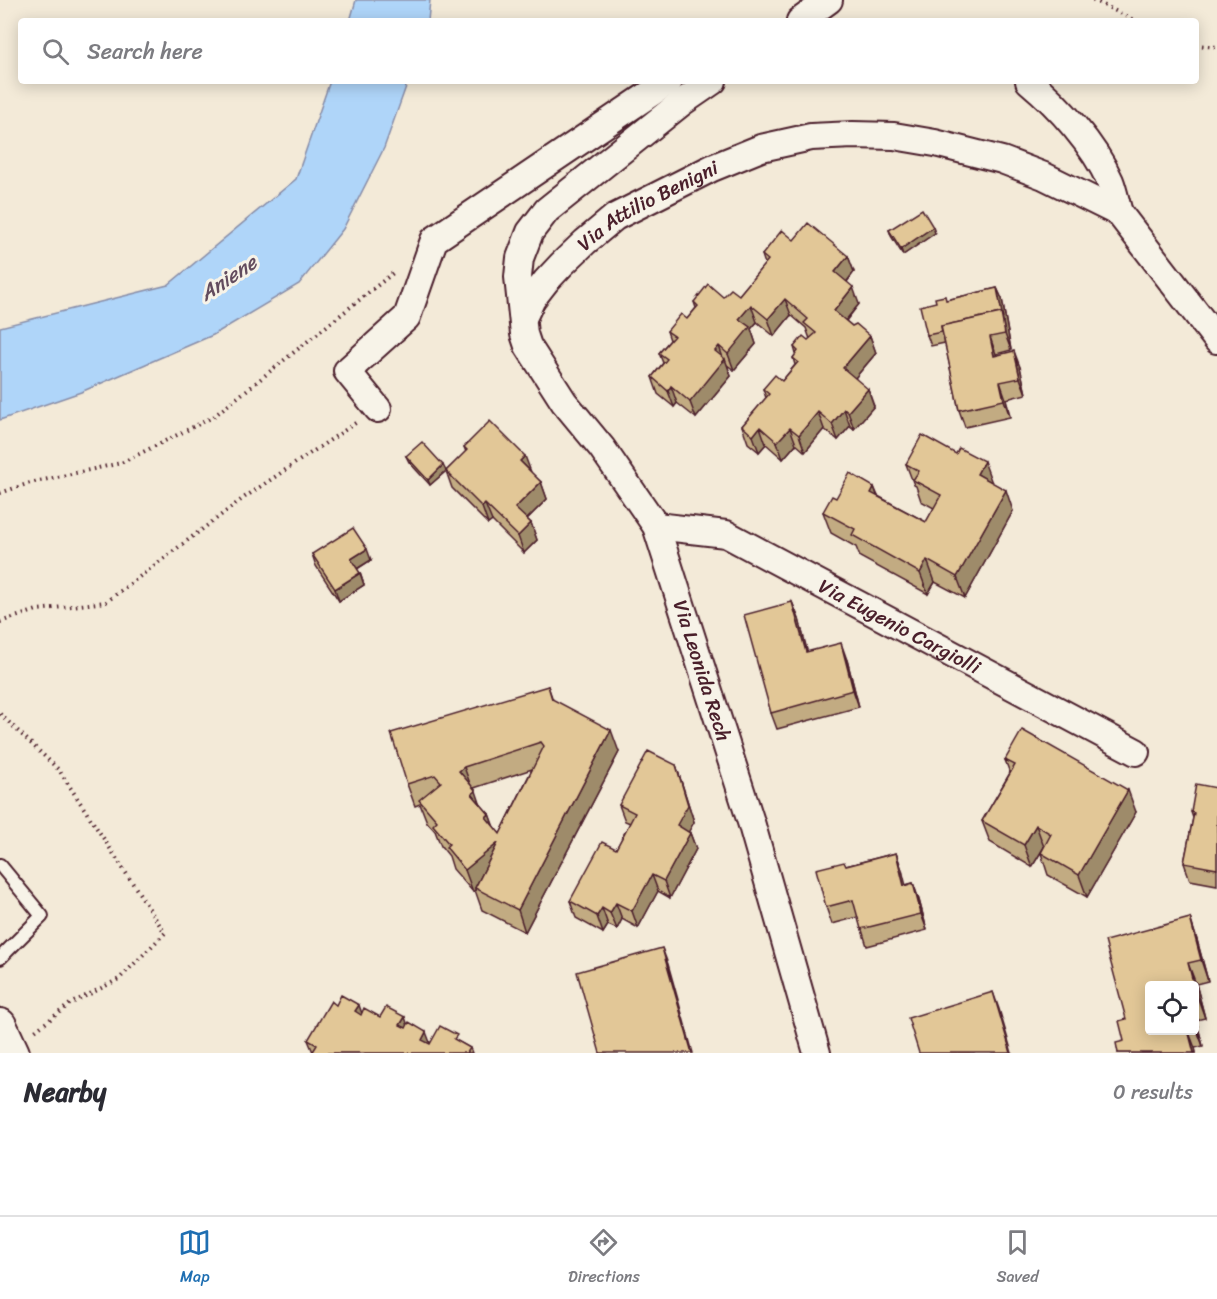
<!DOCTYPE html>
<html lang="en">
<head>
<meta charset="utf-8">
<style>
  body { margin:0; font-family:Sriracha,sans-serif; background:#f7f7f7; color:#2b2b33 }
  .controls { position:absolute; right:18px; bottom:18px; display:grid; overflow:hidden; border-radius:6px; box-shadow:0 3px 15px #0003 }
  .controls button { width:54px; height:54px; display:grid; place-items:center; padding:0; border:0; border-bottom:2px solid #e1e1e2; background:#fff; color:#2b2b33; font:30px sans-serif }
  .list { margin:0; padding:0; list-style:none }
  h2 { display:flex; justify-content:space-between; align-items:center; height:78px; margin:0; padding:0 24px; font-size:26px }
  h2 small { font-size:20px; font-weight:400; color:#7c7c81 }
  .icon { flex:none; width:33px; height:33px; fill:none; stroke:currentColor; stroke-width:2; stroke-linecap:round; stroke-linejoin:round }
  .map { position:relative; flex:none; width:1217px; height:1053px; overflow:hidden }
  .search { position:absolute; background:#fff; box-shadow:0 3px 15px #0003; left:18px; right:18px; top:18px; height:66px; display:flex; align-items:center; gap:15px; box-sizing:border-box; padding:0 21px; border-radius:6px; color:#7c7c81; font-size:22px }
  .sheet { height:162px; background:#fff }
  nav { display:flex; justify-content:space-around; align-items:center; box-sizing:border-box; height:84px; border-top:2px solid #e1e1e2; background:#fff; font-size:16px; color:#7c7c81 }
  nav a { display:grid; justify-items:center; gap:3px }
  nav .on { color:#1f6fb2 }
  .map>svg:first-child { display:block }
</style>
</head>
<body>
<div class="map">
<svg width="1217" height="1053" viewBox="0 0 1217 1053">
  <rect width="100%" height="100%" fill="#f3ead8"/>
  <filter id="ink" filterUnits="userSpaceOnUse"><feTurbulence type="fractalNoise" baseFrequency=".0167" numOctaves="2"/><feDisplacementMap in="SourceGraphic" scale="12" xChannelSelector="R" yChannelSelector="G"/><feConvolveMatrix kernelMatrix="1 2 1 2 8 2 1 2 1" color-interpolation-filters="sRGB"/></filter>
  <g filter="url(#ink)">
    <g fill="#afd5f9" stroke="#878ca7" stroke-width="1.5">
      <polygon points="356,0 430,0 428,21 350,21"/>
      <polygon points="330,81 408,81 384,148 343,229 299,284 213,335 81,392 0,420 0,327 168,285 296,179"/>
    </g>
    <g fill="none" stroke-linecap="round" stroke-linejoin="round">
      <defs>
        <polyline id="service" points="0,865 42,916 0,958"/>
        <g id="minor">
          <polyline points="800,21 829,0"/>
          <path id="s1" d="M713 81 681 103 547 210 530 232 520 258 518 277 524 334 528 346 564 402 602 448 656 526 751 822 817 1053"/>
          <path d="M1029 81C1059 106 1094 145 1110 181 1114 191 1116 203 1119 213"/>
          <path id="s2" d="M523 318 532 299 546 281 562 264 585 242 615 217 712 168 761 148 811 137 853 135 894 136 935 143 1002 160 1044 176 1119 213 1217 340"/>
          <polyline points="378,409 347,371 407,317 434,240 669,81"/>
          <path id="s3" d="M656 526 726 534 1136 752"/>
        </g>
        <polyline id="tertiary" points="0,1025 13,1053"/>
      </defs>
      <use href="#service" stroke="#4a1f2b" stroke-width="16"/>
      <use href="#minor" stroke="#4a1f2b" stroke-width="30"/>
      <use href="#tertiary" stroke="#4a1f2b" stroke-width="36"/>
      <g stroke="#4a1f2b" stroke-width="4" stroke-dasharray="1.5 4.5" stroke-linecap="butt">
        <polyline points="1093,0 1136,21"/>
        <polyline points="1196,45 1217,47"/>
        <polyline points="0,493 30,483 121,463 213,417 393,273"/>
        <polyline points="0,622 37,610 106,602 245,497 357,422"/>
        <polyline points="0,714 59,770 165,933 119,979 70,1004 35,1031"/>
      </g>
      <use href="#service" stroke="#f7f3e8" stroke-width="12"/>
      <use href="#minor" stroke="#f7f3e8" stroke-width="26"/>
      <use href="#tertiary" stroke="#f7f3e8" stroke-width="32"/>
    </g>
    <g fill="#c2ab82" stroke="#4a1f2b" stroke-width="1.5" fill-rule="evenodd">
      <polygon points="889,230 935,233 903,255 891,236"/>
      <polygon points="794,240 848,256 854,272 847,282 859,304 846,321 852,326 870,336 876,353 855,378 874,406 854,429 850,426 838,440 824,429 805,452 796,444 783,459 766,444 759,452 748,443 742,426 766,398 763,389 782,381 795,365 793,358 796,354 794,347 810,339 806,328 791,315 774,336 757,322 751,329 756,344 734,370 727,365 731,376 696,418 677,403 674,407 658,394 652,377 663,363 659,353 670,340 667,331 687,319 696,308 694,302 739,295 765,264 762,255"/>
      <polygon points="997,288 1002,299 1011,350 996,354 996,355 1020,367 1026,394 1006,399 1010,417 965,427 959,410 945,343 931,346 927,335 947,300"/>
      <polygon points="464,447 531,473 541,482 547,499 527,519 531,523 537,540 524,553 492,521 488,524 452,488 446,471 466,452"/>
      <polygon points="406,456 446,471 430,485 409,462"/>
      <polygon points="906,464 991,482 1013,511 965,598 935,582 928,594 860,557 856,547 831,533 823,512 836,498 874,487 878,496 926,522 934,508 921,501 916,486 914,485"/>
      <polygon points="312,554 371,560 357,569 360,573 364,585 339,601 316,566"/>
      <polygon points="792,602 799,619 807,652 847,660 859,707 777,729 771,713"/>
      <path d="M548 686 553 700 619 752 525 932 482 910 475 890 473 892 453 869 449 856 441 846 435 831 427 822 420 804 415 806 407 784ZM532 769 500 834 493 826 489 814 480 804 474 788Z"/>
      <polygon points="1005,760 1136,812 1087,897 1048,875 1041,853 1044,847 1032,867 990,842 982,821 1010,773"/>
      <polygon points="676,765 694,822 688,832 690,833 696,849 670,898 658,891 638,928 622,919 617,929 608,925 603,933 576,918 570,901 616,849 630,823 625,821 619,805"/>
      <polygon points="1217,788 1217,885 1190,880 1184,863 1193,818 1191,812"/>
      <polygon points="896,853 902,870 905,885 913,883 919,900 927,930 867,946 858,917 832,924 826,907 846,866"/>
      <path d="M1190 918 1197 940 1208 981 1196 984 1205 1018 1196 1020 1203 1046 1195 1048 1196 1053H1118L1124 1041 1126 1019ZM1194 986V1030H1149Z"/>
      <polygon points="362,1013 407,1024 431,1043 459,1042 470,1048 472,1053 312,1053 313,1052 308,1040"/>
    </g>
    <g fill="#9e8b6a" stroke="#4a1f2b" stroke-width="1.5">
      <polygon points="933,227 935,233 903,255 901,249"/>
      <polygon points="848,256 854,272 841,289 835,272"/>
      <polygon points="853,287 859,304 840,327 834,311"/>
      <polygon points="997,288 1002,299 1011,350 1005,334"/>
      <polygon points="785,299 791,315 774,336 768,319"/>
      <polygon points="751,305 757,322 751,329 756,344 734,370 728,354 739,319"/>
      <polygon points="870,336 876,353 849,385 843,368"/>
      <polygon points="990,337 996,354 1000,372 994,356"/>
      <polygon points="719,346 724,361 725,359 731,376 696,418 690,402 715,351"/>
      <polygon points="1014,351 1020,367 1026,394 1020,378"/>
      <polygon points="1000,382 1006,399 1010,417 1004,400"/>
      <polygon points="671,386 677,403 674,407 668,391"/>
      <polygon points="868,389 874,406 854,429 848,412"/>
      <polygon points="844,409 850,426 838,440 832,424"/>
      <polygon points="818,412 824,429 805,452 799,435"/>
      <polygon points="760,427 766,444 759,452 753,436"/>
      <polygon points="790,428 796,444 783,459 777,442"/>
      <polygon points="525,456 531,472 520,461"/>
      <polygon points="984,461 992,483 977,474"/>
      <polygon points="443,465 446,471 430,485 428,480"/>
      <polygon points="541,482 547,499 522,524 515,508"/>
      <polygon points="874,487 882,509 871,493"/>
      <polygon points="1006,490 1013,511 965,598 957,577"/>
      <polygon points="485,504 492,521 488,524 482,507"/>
      <polygon points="531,523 537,540 524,553 518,536"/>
      <polygon points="367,549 371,560 355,570 351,559"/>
      <polygon points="927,560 935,582 928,594 920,573"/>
      <polygon points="360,573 364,585 339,601 335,589"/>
      <polygon points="792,602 799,619 812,669 806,652"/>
      <polygon points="841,643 847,660 859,707 853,690"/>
      <polygon points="611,730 619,752 525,932 518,910"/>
      <polygon points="676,765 694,822 683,842 677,825"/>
      <polygon points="464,767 472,789 459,771"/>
      <polygon points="1128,790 1136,812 1087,897 1079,875"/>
      <polygon points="476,791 483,812 472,794"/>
      <polygon points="489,814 497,835 486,817"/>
      <polygon points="1036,825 1044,847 1032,867 1024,845"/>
      <polygon points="690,833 696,849 670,898 664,881"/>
      <polygon points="498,843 475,888 475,890 473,892 465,870"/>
      <polygon points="896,853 902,870 910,902 904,886"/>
      <polygon points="652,875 658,891 638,928 632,911"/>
      <polygon points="913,883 919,900 927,930 921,914"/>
      <polygon points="616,903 622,919 617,929 610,913"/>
      <polygon points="602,908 608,925 603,933 597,916"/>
      <polygon points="1190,918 1197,940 1208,981 1201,960"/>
      <polygon points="662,948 668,964 693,1053 692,1053"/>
      <polygon points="1188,963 1196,984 1205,1018 1197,996"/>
      <polygon points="993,992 999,1009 1012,1053 1011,1053"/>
      <polygon points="359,1005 369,1034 355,1011"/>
      <polygon points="1194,1016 1196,1020 1203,1046 1195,1025"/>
      <polygon points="405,1017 415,1047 400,1025"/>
      <polygon points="1188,1030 1195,1048 1196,1053 1194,1053"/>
      <polygon points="426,1032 434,1053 422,1040"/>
    </g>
    <g fill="#e2c797" stroke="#4a1f2b" stroke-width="1.5" fill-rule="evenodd">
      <polygon points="922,209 933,227 901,249 889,230"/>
      <polygon points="808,223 848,256 835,272 853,287 834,311 852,326 856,324 870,336 843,368 868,389 848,412 844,409 832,424 818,412 799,435 790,428 777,442 760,427 753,436 742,426 769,394 763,389 775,375 782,381 798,362 793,358 798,351 794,347 803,336 808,340 816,333 804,323 808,319 785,299 768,319 751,305 739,319 750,327 728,354 719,346 715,351 725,359 690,402 671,386 668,391 652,377 667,359 659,353 674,336 667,331 681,314 687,319 698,306 694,302 708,284 723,297 731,289 739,295 768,260 762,255 782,230 794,240"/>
      <polygon points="997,288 1003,319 1001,313 941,326 942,332 927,335 920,306 936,302 935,298 945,296 946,300"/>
      <polygon points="1001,313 1005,334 990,337 994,356 1014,351 1020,378 1000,382 1004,400 959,410 941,326"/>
      <polygon points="490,421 525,456 520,461 541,482 515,508 531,523 518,536 485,504 482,507 446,471 467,450 464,447"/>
      <polygon points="922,435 956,454 959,448 984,461 977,474 1006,490 957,577 927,560 920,573 852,535 855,529 823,512 832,496 836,498 850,473 874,487 871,493 926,522 941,495 913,480 919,471 906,464"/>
      <polygon points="422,442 443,465 428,480 406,456"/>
      <polygon points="353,528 367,549 351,559 360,573 335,589 312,554"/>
      <polygon points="792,602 806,652 841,643 853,690 771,713 744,615"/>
      <path d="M548 686 552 699 611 730 518 910 475 888 498 843 465 870 446 847 449 844 433 825 437 821 419 800 441 782 435 775 407 784 391 733ZM541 742 544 746 500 834 486 817 489 814 472 794 476 791 459 771 464 767Z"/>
      <polygon points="1022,730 1128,790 1079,875 1041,853 1051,834 1036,825 1024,845 982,821 1015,765 1005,760"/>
      <polygon points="648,751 676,765 688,805 677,825 690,833 664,881 652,875 632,911 616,903 610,913 602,908 597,916 570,901 602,842 616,849 635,813 619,805"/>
      <polygon points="1196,784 1217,788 1217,869 1184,863 1194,813 1191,812"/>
      <polygon points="896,853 904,886 913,883 921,914 861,929 853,900 826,907 816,869 844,862 846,866"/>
      <polygon points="1190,918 1201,960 1188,963 1194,986 1149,986 1149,1030 1188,1030 1194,1053 1118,1053 1116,1043 1124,1041 1119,1021 1126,1019 1105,941"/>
      <polygon points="662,948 692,1053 600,1053 577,972"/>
      <polygon points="993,992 1011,1053 919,1053 908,1018"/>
      <polygon points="341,995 359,1005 355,1011 361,1015 364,1008 380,1017 386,1007 405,1017 400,1025 406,1028 409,1022 426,1032 422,1040 430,1044 440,1026 457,1035 454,1039 470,1048 467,1053 312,1053 317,1045 308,1040 331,1001 336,1005"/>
    </g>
  </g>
  <g text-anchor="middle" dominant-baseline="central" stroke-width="6" stroke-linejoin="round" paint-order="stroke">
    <g font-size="20" fill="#4a1f2b" stroke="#f7f3e8">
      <text stroke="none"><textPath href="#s2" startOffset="172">Via Attilio Benigni</textPath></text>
      <text stroke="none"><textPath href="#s3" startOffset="267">Via Eugenio Cargiolli</textPath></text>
      <text stroke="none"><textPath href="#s1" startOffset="728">Via Leonida Rech</textPath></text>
    </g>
    <g font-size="21" font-style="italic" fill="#634c5e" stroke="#f7f3e8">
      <text transform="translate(228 278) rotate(-34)">Aniene</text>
    </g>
  </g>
</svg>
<div class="controls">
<button><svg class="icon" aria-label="locate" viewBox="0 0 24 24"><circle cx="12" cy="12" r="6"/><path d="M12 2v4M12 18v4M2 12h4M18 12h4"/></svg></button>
</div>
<div class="search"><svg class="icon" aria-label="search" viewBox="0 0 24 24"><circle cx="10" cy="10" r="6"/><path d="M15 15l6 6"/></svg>Search here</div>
</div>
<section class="sheet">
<h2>Nearby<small>0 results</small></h2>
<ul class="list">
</ul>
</section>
<nav>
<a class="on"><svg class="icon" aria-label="map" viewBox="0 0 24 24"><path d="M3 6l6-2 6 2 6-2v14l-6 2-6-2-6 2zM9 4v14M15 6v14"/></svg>Map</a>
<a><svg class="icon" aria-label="directions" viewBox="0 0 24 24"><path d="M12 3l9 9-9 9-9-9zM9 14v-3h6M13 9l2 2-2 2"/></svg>Directions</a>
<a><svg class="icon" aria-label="saved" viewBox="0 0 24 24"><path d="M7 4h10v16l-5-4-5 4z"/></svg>Saved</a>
</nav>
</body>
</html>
